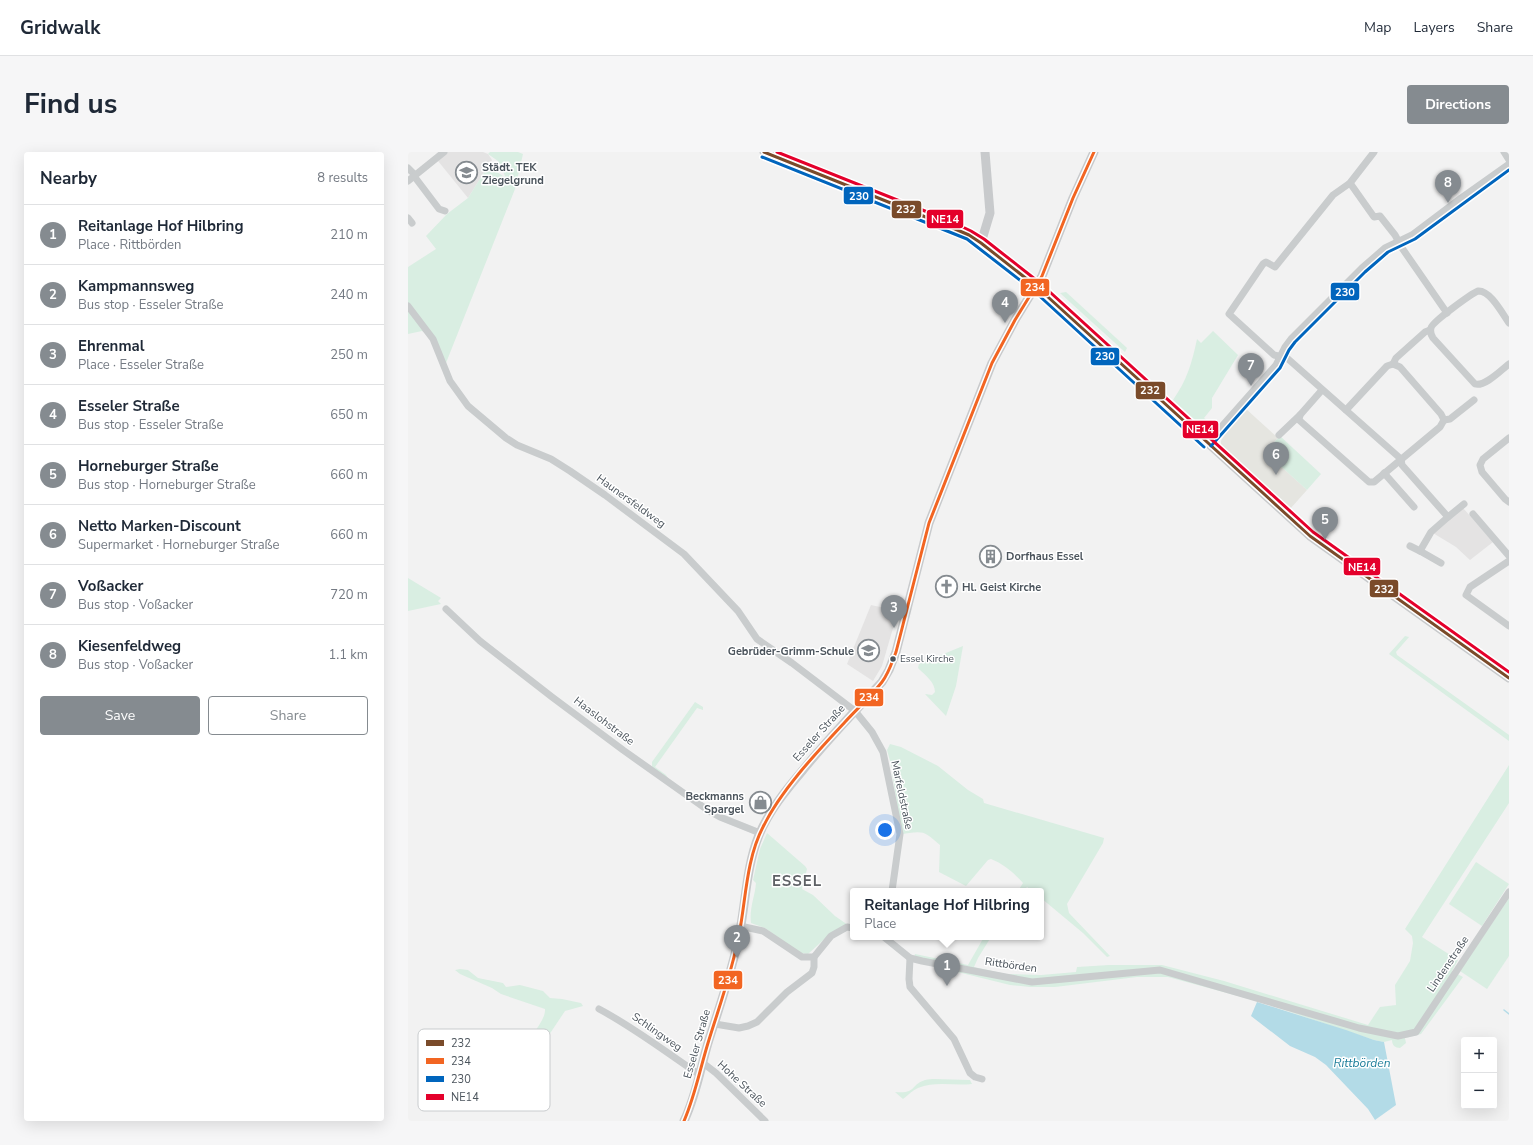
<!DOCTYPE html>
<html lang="en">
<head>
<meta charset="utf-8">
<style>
  body { margin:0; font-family:"Nunito Sans",sans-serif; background:#f6f6f7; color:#1f2937 }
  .controls { position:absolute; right:12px; bottom:12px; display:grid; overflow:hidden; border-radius:4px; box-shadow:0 4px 16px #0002 }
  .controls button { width:36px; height:36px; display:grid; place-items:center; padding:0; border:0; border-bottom:1px solid #e0e1e3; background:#fff; color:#1f2937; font:20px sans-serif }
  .you { position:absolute; left:477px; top:678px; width:14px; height:14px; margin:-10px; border:3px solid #fff; border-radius:50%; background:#1a73e8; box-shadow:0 0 0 6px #1a73e833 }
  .badge { display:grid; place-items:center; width:26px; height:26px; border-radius:50%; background:#858b90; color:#fff; font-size:13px; font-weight:700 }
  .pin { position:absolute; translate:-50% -33px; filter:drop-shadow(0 1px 2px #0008) }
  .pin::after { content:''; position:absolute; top:21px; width:14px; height:12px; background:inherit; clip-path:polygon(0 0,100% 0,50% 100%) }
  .popup { position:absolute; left:442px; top:736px; width:194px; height:52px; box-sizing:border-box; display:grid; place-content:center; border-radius:4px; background:#fff; filter:drop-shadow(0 1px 3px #0005); font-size:13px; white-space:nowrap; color:#747a83 }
  .popup b { font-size:15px; color:#1f2937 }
  .popup::after { content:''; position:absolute; left:50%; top:100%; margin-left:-8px; border:8px solid transparent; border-top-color:#fff }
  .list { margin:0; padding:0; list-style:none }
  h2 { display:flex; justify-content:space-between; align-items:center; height:52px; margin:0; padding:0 16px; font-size:17px }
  h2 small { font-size:13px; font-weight:400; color:#747a83 }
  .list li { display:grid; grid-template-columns:26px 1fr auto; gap:12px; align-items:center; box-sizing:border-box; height:60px; padding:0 16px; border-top:1px solid #e0e1e3 }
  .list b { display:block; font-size:15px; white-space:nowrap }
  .list p { margin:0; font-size:13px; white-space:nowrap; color:#747a83 }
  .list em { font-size:13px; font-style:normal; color:#747a83 }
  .actions { display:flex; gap:8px; padding:12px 16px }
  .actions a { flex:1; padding:9px 0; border:1px solid #858b90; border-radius:4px; text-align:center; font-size:14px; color:#858b90 }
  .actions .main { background:#858b90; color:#fff }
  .map { position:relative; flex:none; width:1101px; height:969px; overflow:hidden; border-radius:4px }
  header { display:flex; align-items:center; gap:24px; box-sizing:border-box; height:56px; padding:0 20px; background:#fff; border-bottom:1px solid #e0e1e3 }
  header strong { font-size:19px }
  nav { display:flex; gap:22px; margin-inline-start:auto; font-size:14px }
  .intro { display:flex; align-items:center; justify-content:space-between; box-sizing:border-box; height:96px; padding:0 24px }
  h1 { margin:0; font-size:28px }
  .button { padding:10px 18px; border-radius:4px; background:#858b90; color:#fff; font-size:14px; font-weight:700 }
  main { display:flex; gap:24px; padding:0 24px }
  aside { flex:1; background:#fff; border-radius:4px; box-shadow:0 4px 16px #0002 }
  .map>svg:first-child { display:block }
</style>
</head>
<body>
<header>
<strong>Gridwalk</strong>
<nav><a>Map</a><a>Layers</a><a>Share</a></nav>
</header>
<div class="intro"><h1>Find us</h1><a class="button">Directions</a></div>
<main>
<aside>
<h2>Nearby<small>8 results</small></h2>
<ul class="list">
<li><span class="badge">1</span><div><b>Reitanlage Hof Hilbring</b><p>Place · Rittbörden</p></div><em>210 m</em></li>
<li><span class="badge">2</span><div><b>Kampmannsweg</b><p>Bus stop · Esseler Straße</p></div><em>240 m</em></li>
<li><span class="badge">3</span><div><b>Ehrenmal</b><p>Place · Esseler Straße</p></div><em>250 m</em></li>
<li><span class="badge">4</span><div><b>Esseler Straße</b><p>Bus stop · Esseler Straße</p></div><em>650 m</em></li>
<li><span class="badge">5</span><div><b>Horneburger Straße</b><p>Bus stop · Horneburger Straße</p></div><em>660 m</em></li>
<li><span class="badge">6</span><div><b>Netto Marken-Discount</b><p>Supermarket · Horneburger Straße</p></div><em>660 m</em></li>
<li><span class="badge">7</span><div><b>Voßacker</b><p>Bus stop · Voßacker</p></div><em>720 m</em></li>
<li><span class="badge">8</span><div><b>Kiesenfeldweg</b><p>Bus stop · Voßacker</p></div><em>1.1 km</em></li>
</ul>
<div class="actions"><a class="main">Save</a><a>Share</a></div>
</aside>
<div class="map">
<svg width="1101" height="969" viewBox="0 0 1101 969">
  <rect width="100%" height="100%" fill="#f2f2f2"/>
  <polygon fill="#e5e5e0" points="837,256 870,286 857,300 899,338 882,357 813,293 813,289 817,282"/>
  <g fill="#e4e3e3">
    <polygon points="40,0 75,0 80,2 84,8 60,46 30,9"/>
    <polygon points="1055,356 1085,390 1062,408 1048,395 1025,381"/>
    <polygon points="463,453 490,459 474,514 465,529 439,512"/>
  </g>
  <g fill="#d9eee2">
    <polygon points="82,0 110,0 115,2 107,37 36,216 21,184 14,179 0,182 0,115 28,97 18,84 39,62 60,46 80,14 98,26 90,9 80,2"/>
    <polygon points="658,140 719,196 717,200 652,141"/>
    <path d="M805 179 830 203 804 246V256L796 266 805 273 801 277H797L765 248C779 228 784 211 789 187L793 191Z"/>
    <polygon points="872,284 913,322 899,338 857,300"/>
    <polygon points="0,426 33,446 30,449 33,452 0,459"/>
    <polygon points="997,484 1001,485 988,500 989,503 1101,583 1101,589 981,502"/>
    <path d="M555 494 548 534 538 564 517 542 524 543 527 540C527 530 517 523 510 516L511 512Z"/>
    <polygon points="287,550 295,555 295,558 289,556 247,615 258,623 261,628 244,616 244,610"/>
    <path d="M482 592 493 595 530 614 560 638 575 647 576 651 696 686 695 691 659 752 661 761 702 804 699 805 675 781 633 746V739H624L619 735 616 739H610L615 731C606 721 596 712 583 707L580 708 558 734 531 720 532 693C515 678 516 679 494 682L484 621 486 618 484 616 479 598Z"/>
    <path d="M1101 613V651L1014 785 1050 808 1044 819 1055 825 1013 882 997 886 998 891 992 896C987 896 984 893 984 888L976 890 966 888 852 850 760 825H729L647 835H622L602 833 505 809 507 802 560 813 576 785H583L570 806 566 815 598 822 633 823 668 820 669 815 701 813H754L816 829 960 873 972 855 988 853 987 833 1002 809 1005 791 1004 784 997 777Z"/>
    <path d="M359 681 397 714 399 717 394 737 405 743 427 764 440 773 422 782 400 802 392 801 357 776 343 771C341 757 347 744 348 731L345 728 352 697Z"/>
    <polygon points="1068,710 1101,732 1074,774 1041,752"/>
    <polygon points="1101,746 1101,804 1079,837 1052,819"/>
    <path d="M52 817 60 818 70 826 95 831 98 835 112 833 135 839 142 846 154 847 173 851 175 854 157 859 137 889 127 899 121 900 113 899C119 888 138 869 137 857L93 842 84 836 52 822 47 818Z"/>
    <path d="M527 927 562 928 564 932C546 934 527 929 510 936 505 938 500 943 495 947L487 940C509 942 502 933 517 928 520 927 524 927 527 927Z"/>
  </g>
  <polygon fill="#b3dbe7" points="849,850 938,878 966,888 976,890 988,953 967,968 960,957 918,913 907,905 882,894 843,864"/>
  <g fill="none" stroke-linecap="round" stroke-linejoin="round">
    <polyline stroke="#b3dbe7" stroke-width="1.5" points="1096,858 1101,862"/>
    <g stroke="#c9cccd" stroke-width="7">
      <polyline points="966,0 942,31 925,43 867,115 858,110 855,112 821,162 866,203 879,206 993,307"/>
      <polyline points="1096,0 1101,8"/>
      <polyline points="0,16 7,23"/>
      <polyline points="6,24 31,57 37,59"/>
      <polyline points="0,29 36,0"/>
      <polyline points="942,31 966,65 972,64 987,83 994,96 1039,161"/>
      <polyline points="0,66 4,71"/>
      <polyline points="0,154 25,187 42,229 60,254 98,286 109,293 143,307 162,319 197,343 276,402 330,459 349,487 384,511 447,559 464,580 475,600 492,682 484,739"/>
      <path d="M1101 171C1094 161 1082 138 1070 139 1063 142 1024 170 1023 176 1022 180 1023 183 1025 186L1067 232C1077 235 1093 218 1101 212"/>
      <polyline points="985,212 988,206 1017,180 1022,178"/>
      <polyline points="914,238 892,263 891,268 961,330 966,330 1032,275 1036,268 1033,262 992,215 985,212 979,214 938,258"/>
      <polyline points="1036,268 1042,267 1066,248"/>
      <polyline points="871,283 892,263"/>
      <polyline points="1101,286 1075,307 1072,313 1074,320 1097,347 1101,350"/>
      <polyline points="799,291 868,213 877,195 883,187 954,116 977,96 1004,83 1053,46 1101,12"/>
      <polyline points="993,307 994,313 1040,365 1056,352"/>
      <polyline points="976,321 1006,355"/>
      <polyline points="1065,362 1101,404"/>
      <polyline points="1002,394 1012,399"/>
      <polyline points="1101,409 1062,435 1058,443 1101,474"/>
      <polyline points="1033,411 1012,399 1023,380 1040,365"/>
      <polyline points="38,457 72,489 144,545 215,598 301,659 312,665 352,681"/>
      <polyline points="332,774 355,779 394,805 406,805"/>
      <polyline points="476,785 502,806 514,809 624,830 752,818 951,876 990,884 1008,880 1101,740"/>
      <polyline points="502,806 501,827 502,835 546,887 562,921 567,925 574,927"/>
      <path d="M191 857C227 876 259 901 292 923"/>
      <polyline points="307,872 331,876 340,874 349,870 379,840 404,821 406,815 406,805 423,784 439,775 445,776"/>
      <polyline points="295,911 308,921 357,969"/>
    </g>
    <g stroke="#c8cacc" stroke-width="9">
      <polyline points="356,0 540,74 561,83 573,91 629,135 902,384 1101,526"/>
      <polyline points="573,91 582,61 577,0"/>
      <path d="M276 969C288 944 292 918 300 891 311 856 324 820 331 784 338 750 338 715 351 683 361 659 378 638 395 618 420 587 447 559 474 530L481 518 488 500 521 371 584 211 607 168 634 124 665 46 686 0"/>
    </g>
    <defs>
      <polyline id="bus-1" points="356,0 540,74 561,83 573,91 629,135 902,384 1101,526"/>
      <path id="bus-2" d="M276 969C287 944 292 917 300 891 311 855 324 820 331 783 338 747 338 708 355 675 373 638 409 600 437 570 449 557 463 544 474 530 481 521 484 510 488 500L521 371 584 211 607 168 634 124 665 46 686 0"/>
      <g id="bus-3">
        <polyline points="354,5 559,87 626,139 796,295"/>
        <polyline points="803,294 872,216 881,198 887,190 957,120 980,100 1007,87 1101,18"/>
      </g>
      <polyline id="bus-4" points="369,0 542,69 563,79 576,87 632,131 905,380 1101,520"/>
    </defs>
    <use href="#bus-1" stroke="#fff" stroke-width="6"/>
    <use href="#bus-2" stroke="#fff" stroke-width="6"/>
    <use href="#bus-3" stroke="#fff" stroke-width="6"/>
    <use href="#bus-4" stroke="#fff" stroke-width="6"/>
    <use href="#bus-1" stroke="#7a4b2a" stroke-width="3"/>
    <use href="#bus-2" stroke="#f26522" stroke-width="3"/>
    <use href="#bus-3" stroke="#0065bd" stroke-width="3"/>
    <use href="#bus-4" stroke="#e4002b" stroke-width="3"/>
  </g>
  <defs>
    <symbol id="school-ring" viewBox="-11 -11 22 22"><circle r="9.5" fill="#fff" stroke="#858b90" stroke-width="1.5"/><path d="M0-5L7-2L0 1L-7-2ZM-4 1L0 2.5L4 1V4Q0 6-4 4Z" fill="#858b90"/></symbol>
    <symbol id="building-ring" viewBox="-11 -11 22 22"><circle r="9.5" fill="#fff" stroke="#858b90" stroke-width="1.5"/><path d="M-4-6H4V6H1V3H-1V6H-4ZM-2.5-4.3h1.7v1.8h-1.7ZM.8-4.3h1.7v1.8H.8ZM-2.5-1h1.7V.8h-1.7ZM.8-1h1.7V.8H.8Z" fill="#858b90"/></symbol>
    <symbol id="church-ring" viewBox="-11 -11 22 22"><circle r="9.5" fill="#fff" stroke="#858b90" stroke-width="1.5"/><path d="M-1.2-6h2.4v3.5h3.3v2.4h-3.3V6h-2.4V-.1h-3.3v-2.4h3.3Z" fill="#858b90"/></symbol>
    <symbol id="shop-ring" viewBox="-11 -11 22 22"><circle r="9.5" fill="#fff" stroke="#858b90" stroke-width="1.5"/><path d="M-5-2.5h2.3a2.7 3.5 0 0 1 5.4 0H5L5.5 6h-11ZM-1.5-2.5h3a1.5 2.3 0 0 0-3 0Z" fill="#858b90"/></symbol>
  </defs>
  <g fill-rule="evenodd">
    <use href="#school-ring" x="46" y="8" width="25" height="25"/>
    <use href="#building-ring" x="570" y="392" width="25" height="25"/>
    <use href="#church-ring" x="526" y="422" width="25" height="25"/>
    <use href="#school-ring" x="448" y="486" width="25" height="25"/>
    <use href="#shop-ring" x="340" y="638" width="25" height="25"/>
  </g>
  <circle fill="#4b545c" stroke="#fff" stroke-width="1.5" cx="485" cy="507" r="3.5"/>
  <g text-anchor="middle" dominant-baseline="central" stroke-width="3" stroke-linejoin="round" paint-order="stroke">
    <g font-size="10" fill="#4b545c" stroke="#fff" text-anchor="start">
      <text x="492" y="507">Essel Kirche</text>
    </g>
    <g font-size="11" font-weight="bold" fill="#4b545c" stroke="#fff" text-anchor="start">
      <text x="74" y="15">Städt. TEK<tspan x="74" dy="13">Ziegelgrund</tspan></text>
      <text x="598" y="404">Dorfhaus Essel</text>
      <text x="554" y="435">Hl. Geist Kirche</text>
      <text x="446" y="499" text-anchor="end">Gebrüder-Grimm-Schule</text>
      <text x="336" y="644" text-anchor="end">Beckmanns<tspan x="336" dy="13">Spargel</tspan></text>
    </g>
    <g font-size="11" fill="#4b545c" stroke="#fff">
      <text transform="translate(223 349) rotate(36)">Haunersfeldweg</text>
      <text transform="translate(196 569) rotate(37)">Haaslohstraße</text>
      <text transform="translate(411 581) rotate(-48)">Esseler Straße</text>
      <text transform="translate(494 643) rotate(78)">Marfeldstraße</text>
      <text transform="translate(1040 812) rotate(-56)">Lindenstraße</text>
      <text transform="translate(603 813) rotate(8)">Rittbörden</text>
      <text transform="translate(249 880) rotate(35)">Schlingweg</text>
      <text transform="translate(289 892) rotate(-74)">Esseler Straße</text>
      <text transform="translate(334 932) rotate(43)">Hohe Straße</text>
    </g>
    <g font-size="12" font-style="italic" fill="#1f7f9b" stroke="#fff">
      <text x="954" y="911">Rittbörden</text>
    </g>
    <g font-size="15" font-weight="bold" letter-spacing="1" fill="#5e6165" stroke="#fff">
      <text x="389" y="729">ESSEL</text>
    </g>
  </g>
  <rect x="10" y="877" width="132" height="82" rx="6" fill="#fff" stroke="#c9ccce" stroke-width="1"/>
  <rect x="18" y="888" width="18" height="6" fill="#7a4b2a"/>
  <rect x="18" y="906" width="18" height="6" fill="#f26522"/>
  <rect x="18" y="924" width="18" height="6" fill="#0065bd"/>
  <rect x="18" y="942" width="18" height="6" fill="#e4002b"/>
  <g font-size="11" fill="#4b545c">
    <text x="43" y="895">232</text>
    <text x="43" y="913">234</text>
    <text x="43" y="931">230</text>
    <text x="43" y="949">NE14</text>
  </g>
  <g stroke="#fff" stroke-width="1.5">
    <rect x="435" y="34" width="31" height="19" rx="4" fill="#0065bd"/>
    <rect x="483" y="48" width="31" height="19" rx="4" fill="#7a4b2a"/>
    <rect x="518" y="57" width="38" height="20" rx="4" fill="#e4002b"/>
    <rect x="612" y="126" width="30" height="19" rx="4" fill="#f26522"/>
    <rect x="922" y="130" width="30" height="19" rx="4" fill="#0065bd"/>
    <rect x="682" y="195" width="30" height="19" rx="4" fill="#0065bd"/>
    <rect x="727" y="229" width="31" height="19" rx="4" fill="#7a4b2a"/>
    <rect x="774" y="268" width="37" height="19" rx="4" fill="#e4002b"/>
    <rect x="935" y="405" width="38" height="19" rx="4" fill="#e4002b"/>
    <rect x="961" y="427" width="30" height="19" rx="4" fill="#7a4b2a"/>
    <rect x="446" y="536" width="30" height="19" rx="4" fill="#f26522"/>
    <rect x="305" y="818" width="30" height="20" rx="4" fill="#f26522"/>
  </g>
  <g font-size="11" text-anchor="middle" font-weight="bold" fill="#fff">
    <text x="451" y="48">230</text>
    <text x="498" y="61">232</text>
    <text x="537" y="71">NE14</text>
    <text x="627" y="139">234</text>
    <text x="937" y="144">230</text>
    <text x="697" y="208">230</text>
    <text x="742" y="242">232</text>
    <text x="792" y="281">NE14</text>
    <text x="954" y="419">NE14</text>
    <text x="976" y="441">232</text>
    <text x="461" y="549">234</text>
    <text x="320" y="832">234</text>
  </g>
</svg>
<div class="controls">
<button>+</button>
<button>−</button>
</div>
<div class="you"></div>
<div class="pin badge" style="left:539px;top:834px">1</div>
<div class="popup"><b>Reitanlage Hof Hilbring</b>Place</div>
<div class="pin badge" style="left:329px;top:806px">2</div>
<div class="pin badge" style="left:486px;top:476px">3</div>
<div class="pin badge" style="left:597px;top:171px">4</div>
<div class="pin badge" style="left:917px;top:388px">5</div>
<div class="pin badge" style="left:868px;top:323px">6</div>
<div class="pin badge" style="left:843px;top:234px">7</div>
<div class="pin badge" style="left:1040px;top:51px">8</div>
</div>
</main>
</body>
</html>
